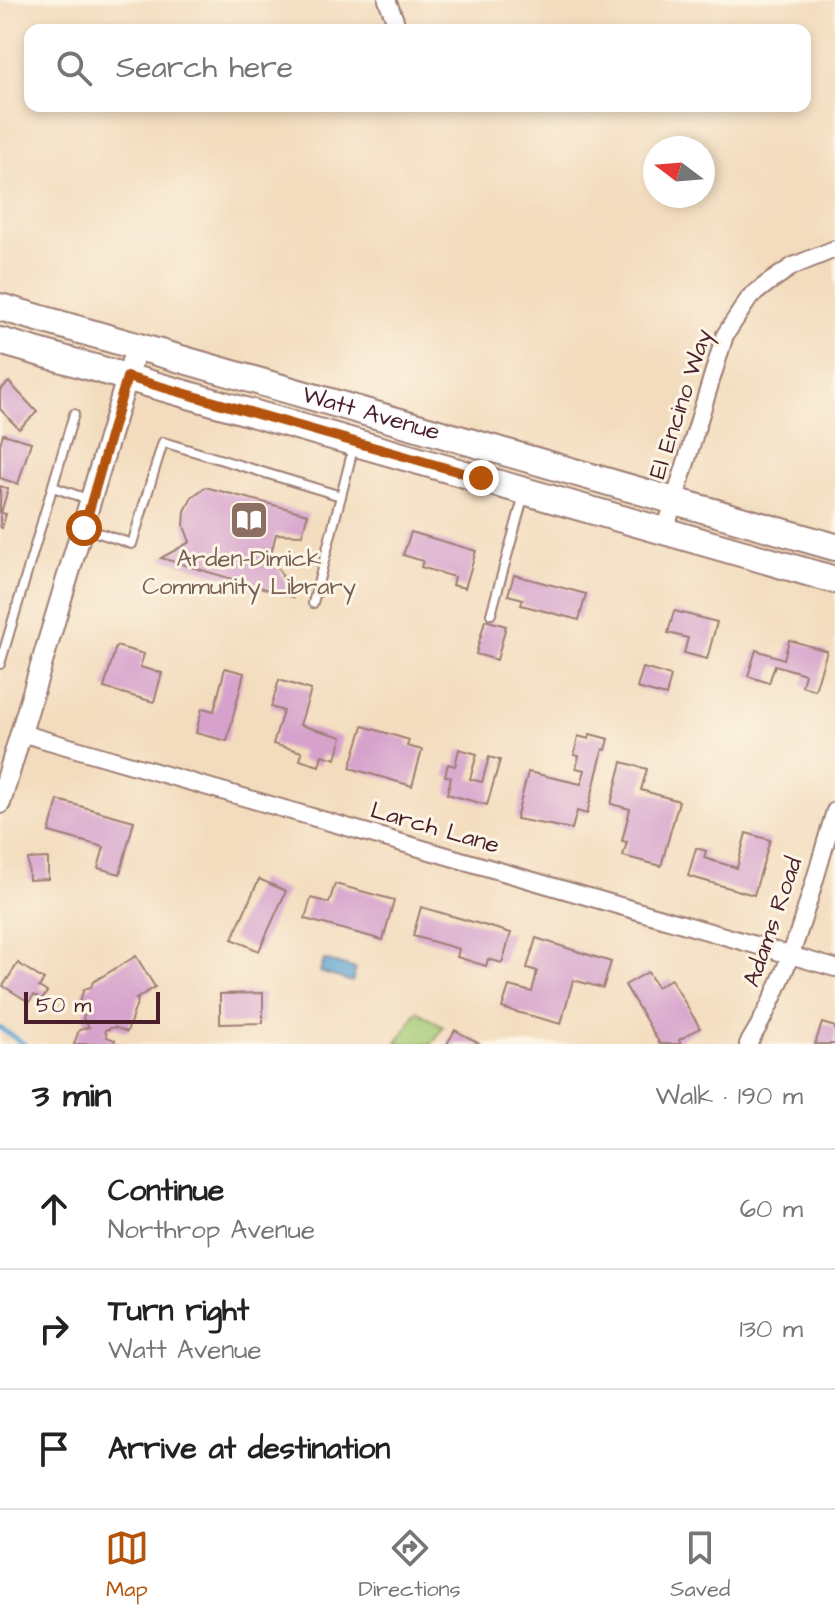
<!DOCTYPE html>
<html lang="en">
<head>
<meta charset="utf-8">
<style>
  body { margin:0; font-family:"Architects Daughter",sans-serif; background:#f2f2f2; color:#222 }
  .compass { position:absolute; left:643px; top:136px; width:72px; height:72px; border-radius:50%; background:#fff; box-shadow:0 4px 12px #0003; rotate:286deg }
  .scale { position:absolute; left:24px; bottom:20px; width:136px; box-sizing:border-box; padding-left:8px; border:4px solid #4a1f2b; border-top:0; font-size:22px; line-height:28px; white-space:nowrap; color:#4a1f2b; -webkit-text-stroke:6px #fcf5e5; paint-order:stroke }
  .stop { position:absolute; width:24px; height:24px; margin:-18px; border:6px solid #b45309; border-radius:50%; background:#fff }
  .stop.end { background:#b45309; border-color:#fff; box-shadow:0 2px 8px #0008 }
  .list { margin:0; padding:0; list-style:none }
  h2 { display:flex; justify-content:space-between; align-items:center; height:104px; margin:0; padding:0 32px; font-size:34px }
  h2 small { font-size:26px; font-weight:400; color:#767676 }
  .list li { display:grid; grid-template-columns:52px 1fr auto; gap:24px; align-items:center; box-sizing:border-box; height:120px; padding:0 32px; border-top:2px solid #e0e0e0 }
  .list b { display:block; font-size:30px; white-space:nowrap }
  .list p { margin:0; font-size:26px; white-space:nowrap; color:#767676 }
  .list em { font-size:26px; font-style:normal; color:#767676 }
  .icon { flex:none; width:44px; height:44px; fill:none; stroke:currentColor; stroke-width:2; stroke-linecap:round; stroke-linejoin:round }
  .map { position:relative; flex:none; width:835px; height:1044px; overflow:hidden }
  .search { position:absolute; background:#fff; box-shadow:0 4px 12px #0003; left:24px; right:24px; top:24px; height:88px; display:flex; align-items:center; gap:20px; box-sizing:border-box; padding:0 28px; border-radius:16px; color:#767676; font-size:30px }
  .sheet { height:464px; background:#fff }
  nav { display:flex; justify-content:space-around; align-items:center; box-sizing:border-box; height:112px; border-top:2px solid #e0e0e0; background:#fff; font-size:22px; color:#767676 }
  nav a { display:grid; justify-items:center; gap:4px }
  nav .on { color:#b45309 }
  .map>svg:first-child { display:block }
</style>
</head>
<body>
<div class="map">
<svg width="835" height="1044" viewBox="0 0 835 1044">
  <rect width="100%" height="100%" fill="#fcf5e5"/>
  <filter id="ink" filterUnits="userSpaceOnUse"><feTurbulence type="fractalNoise" baseFrequency=".0125" numOctaves="2"/><feDisplacementMap in="SourceGraphic" scale="16" xChannelSelector="R" yChannelSelector="G"/><feConvolveMatrix kernelMatrix="1 2 1 2 8 2 1 2 1" color-interpolation-filters="sRGB"/></filter>
  <filter id="wash" filterUnits="userSpaceOnUse"><feTurbulence type="fractalNoise" baseFrequency=".006" numOctaves="4" result="noise"/><feDisplacementMap in="SourceGraphic" scale="32" xChannelSelector="R" yChannelSelector="G"/><feGaussianBlur stdDeviation="1.8" result="paint"/><feColorMatrix in="noise" values="0 0 0 0 0 0 0 0 0 0 0 0 0 0 0 0 0 1.4 0 .05"/><feComposite in="paint" operator="in"/></filter>
  <g filter="url(#wash)">
    <rect width="100%" height="100%" fill="#f3dcbd"/>
    <polygon fill="#a3c973" stroke="#76744f" stroke-width="2" points="417,1011 443,1027 432,1044 396,1044"/>
    <polygon fill="#5aa3d1" stroke="#52617e" stroke-width="2" points="324,960 356,969 352,982 320,972"/>
    <g fill="none" stroke-linecap="round" stroke-linejoin="round">
      <polyline stroke="#5aa3d1" stroke-width="5" points="0,1028 24,1044"/>
    </g>
    <g id="blocks">
      <g fill="#d6a2cc">
        <polygon points="9,382 37,412 19,429 0,409 0,390"/>
        <polygon points="3,434 31,442 18,484 0,478 0,444"/>
        <polygon points="0,486 8,489 1,513 6,514 2,528 0,527"/>
        <polygon points="205,487 308,514 302,535 276,534 271,554 293,597 161,558 190,542 184,526 185,511 192,497"/>
        <polygon points="411,532 476,551 465,588 452,585 454,577 421,567 423,561 403,555"/>
        <polygon points="514,575 586,594 579,620 521,605 523,599 508,595"/>
        <polygon points="674,611 717,622 707,659 684,653 688,638 668,633"/>
        <polygon points="485,620 506,626 497,660 476,654"/>
        <polygon points="789,640 827,651 815,690 802,686 805,674 775,665 769,683 748,676 756,650 784,659"/>
        <polygon points="116,646 144,654 140,667 162,673 154,702 104,688"/>
        <polygon points="225,668 244,673 227,741 196,733 202,708 214,711"/>
        <polygon points="643,668 671,676 666,696 637,688"/>
        <polygon points="279,680 311,690 300,725 342,737 336,759 322,755 319,766 300,760 302,752 273,744 283,711 271,707"/>
        <polygon points="363,726 409,740 407,746 422,750 412,786 350,768"/>
        <polygon points="590,734 609,739 606,750 603,749 587,814 577,811 572,829 516,819 528,772 581,784 585,770 576,768 579,756 574,755 578,736 589,739"/>
        <polygon points="459,749 477,754 470,779 482,782 489,757 500,760 487,805 447,794 451,777 445,776 448,764 455,766"/>
        <polygon points="622,762 647,769 641,790 679,801 661,866 623,856 627,842 622,841 630,809 611,804"/>
        <polygon points="58,800 134,821 120,874 98,868 104,847 49,832"/>
        <polygon points="746,833 770,840 754,895 688,876 696,848 706,851 704,858 737,868"/>
        <polygon points="48,858 48,879 29,880 28,859"/>
        <polygon points="259,879 286,891 259,951 232,939"/>
        <polygon points="335,884 394,900 383,940 305,919 311,898 329,903"/>
        <polygon points="421,907 511,933 502,963 488,959 486,966 457,957 459,949 413,936"/>
        <polygon points="536,938 611,962 603,988 573,980 561,1024 502,1008 509,986 532,992 537,971 527,968"/>
        <polygon points="136,956 155,987 136,999 138,1000 127,1032 114,1027 105,1030 107,1037 115,1040 114,1044 74,1044 79,1030 89,1027 83,1018 87,1006 79,1003 84,989 91,987 93,982"/>
        <polygon points="18,963 44,980 39,987 47,992 42,1000 34,995 29,1002 3,986"/>
        <polygon points="648,972 657,987 671,979 700,1028 679,1040 681,1044 660,1044 625,985"/>
        <polygon points="263,993 263,1023 220,1024 220,994"/>
        <polygon points="822,1023 835,1027 835,1044 815,1044"/>
        <polygon points="455,1030 480,1044 447,1044"/>
      </g>
    </g>
  </g>
  <g filter="url(#ink)">
    <use href="#blocks" fill-opacity="0" stroke="#9e7e74" stroke-width="2"/>
    <g fill="none" stroke-linecap="round" stroke-linejoin="round">
      <defs>
        <g id="service">
          <polyline points="53,487 90,500"/>
          <polyline points="84,528 132,544 163,442 341,496 354,445"/>
          <polyline points="313,603 341,496"/>
          <polyline points="491,614 524,495"/>
          <polyline points="0,664 74,414"/>
        </g>
        <g id="minor">
          <polyline points="387,0 395,20"/>
          <polyline points="665,531 725,335 750,297 768,283 793,266 835,249"/>
          <polyline points="21,733 835,968"/>
          <path d="M748 1044C792 974 811 890 835 811"/>
        </g>
        <polyline id="tertiary" points="0,803 136,348"/>
        <g id="primary">
          <path id="s1" d="M0 307 835 547"/>
          <polyline points="0,341 835,580"/>
        </g>
      </defs>
      <use href="#service" stroke="#9e7e74" stroke-width="12"/>
      <use href="#minor" stroke="#9e7e74" stroke-width="20"/>
      <use href="#tertiary" stroke="#9e7e74" stroke-width="24"/>
      <use href="#primary" stroke="#9e7e74" stroke-width="30"/>
      <use href="#service" stroke="#fff" stroke-width="8"/>
      <use href="#minor" stroke="#fff" stroke-width="16"/>
      <use href="#tertiary" stroke="#fff" stroke-width="20"/>
      <use href="#primary" stroke="#fff" stroke-width="26"/>
    </g>
  </g>
  <g fill="none" stroke-linecap="round" stroke-linejoin="round" filter="url(#ink)">
    <polyline stroke="#b45309" stroke-width="10" points="84,528 127,377 481,478"/>
  </g>
  <defs>
    <symbol id="library-square" viewBox="-11 -11 22 22"><rect x="-9" y="-9" width="18" height="18" rx="4" fill="#8d6e63" stroke="#fcf5e5"/><path d="M-6-4Q-3-5.5-.7-3.5V5Q-3 3-6 4ZM6-4Q3-5.5 .7-3.5V5Q3 3 6 4Z" fill="#fff"/></symbol>
  </defs>
  <g fill-rule="evenodd">
    <use href="#library-square" x="227" y="498" width="44" height="44"/>
  </g>
  <g text-anchor="middle" dominant-baseline="central" stroke-width="6" stroke-linejoin="round" paint-order="stroke">
    <g font-size="24" fill="#4a1f2b" stroke="#fcf5e5">
      <text transform="translate(681 404) rotate(-72)">El Encino Way</text>
      <text stroke="none"><textPath href="#s1" startOffset="386">Watt Avenue</textPath></text>
      <text transform="translate(435 828) rotate(16)">Larch Lane</text>
      <text transform="translate(773 922) rotate(-71)">Adams Road</text>
    </g>
    <g font-size="24" fill="#785e54" stroke="#fcf5e5">
      <text x="249" y="559">Arden-Dimick<tspan x="249" dy="28">Community Library</tspan></text>
    </g>
  </g>
</svg>
<svg class="compass" viewBox="-18 -18 36 36"><path d="M0-13l5 13h-10z" fill="#e53935"/><path d="M0 13l5-13h-10z" fill="#767676"/></svg>
<div class="scale">50 m</div>
<div class="stop" style="left:84px;top:528px"></div>
<div class="stop end" style="left:481px;top:478px"></div>
<div class="search"><svg class="icon" aria-label="search" viewBox="0 0 24 24"><circle cx="10" cy="10" r="6"/><path d="M15 15l6 6"/></svg>Search here</div>
</div>
<section class="sheet">
<h2>3 min<small>Walk · 190 m</small></h2>
<ul class="list">
<li><svg class="icon" aria-label="ahead" viewBox="0 0 24 24"><path d="M12 20V5M6 11l6-6 6 6"/></svg><div><b>Continue</b><p>Northrop Avenue</p></div><em>60 m</em></li>
<li><svg class="icon" aria-label="right" viewBox="0 0 24 24"><path d="M7 20v-9h11M14 6l5 5-5 5"/></svg><div><b>Turn right</b><p>Watt Avenue</p></div><em>130 m</em></li>
<li><svg class="icon" aria-label="arrive" viewBox="0 0 24 24"><path d="M6 21V4h12l-3 4 3 4H6"/></svg><div><b>Arrive at destination</b></div></li>
</ul>
</section>
<nav>
<a class="on"><svg class="icon" aria-label="map" viewBox="0 0 24 24"><path d="M3 6l6-2 6 2 6-2v14l-6 2-6-2-6 2zM9 4v14M15 6v14"/></svg>Map</a>
<a><svg class="icon" aria-label="directions" viewBox="0 0 24 24"><path d="M12 3l9 9-9 9-9-9zM9 14v-3h6M13 9l2 2-2 2"/></svg>Directions</a>
<a><svg class="icon" aria-label="saved" viewBox="0 0 24 24"><path d="M7 4h10v16l-5-4-5 4z"/></svg>Saved</a>
</nav>
</body>
</html>
